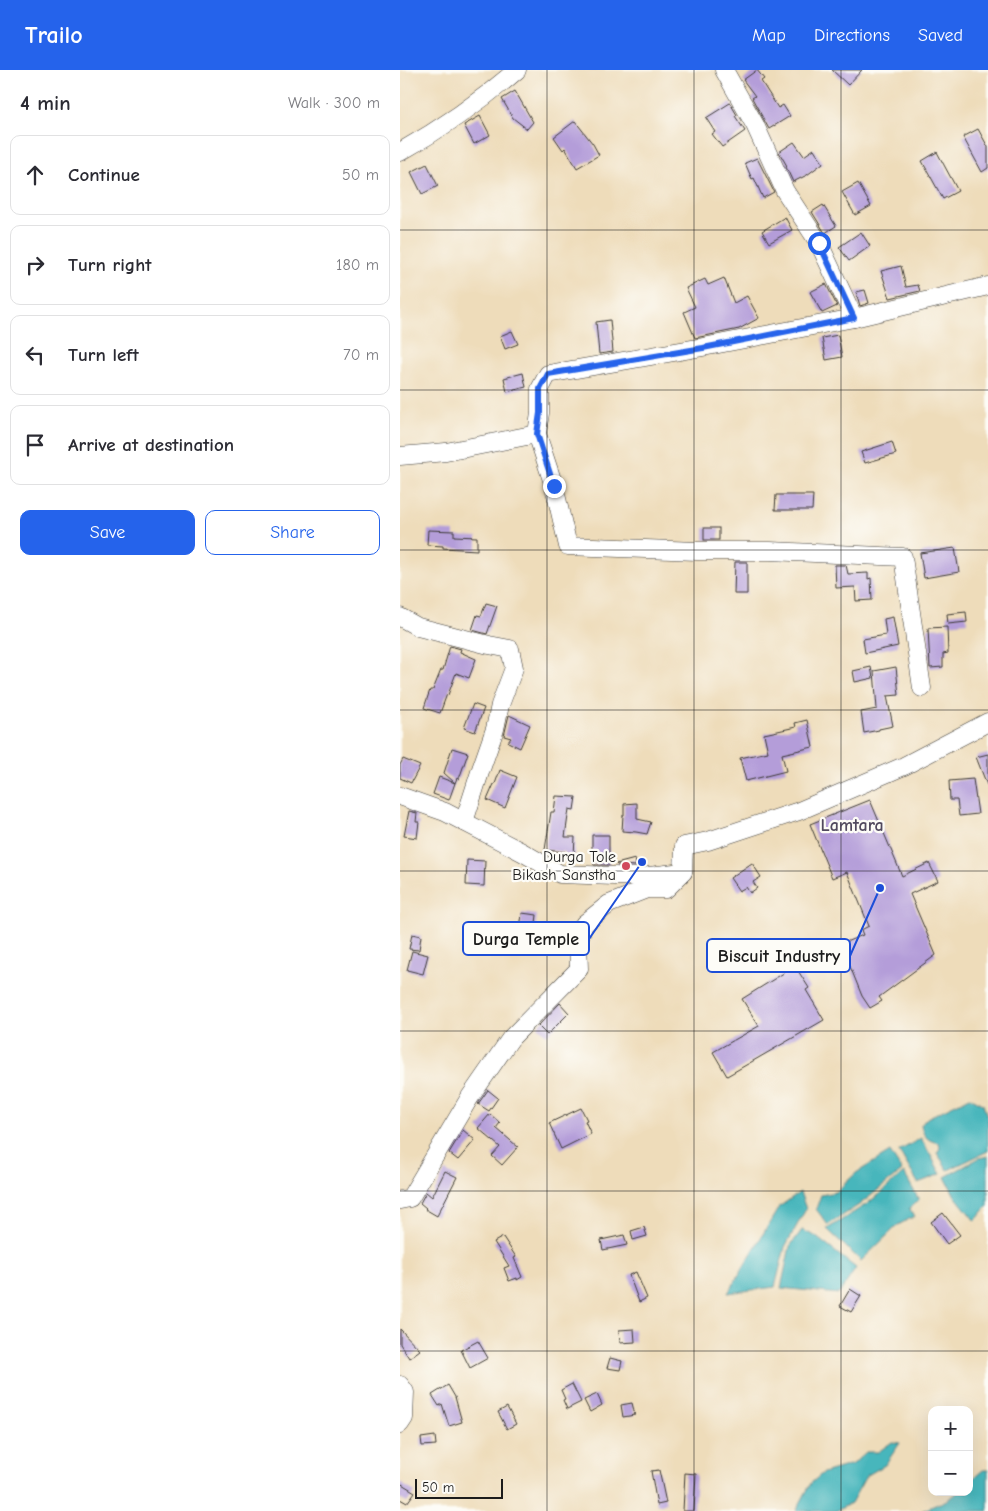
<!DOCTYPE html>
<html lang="en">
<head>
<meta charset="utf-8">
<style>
  body { margin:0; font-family:"Comic Neue",sans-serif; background:#f2f2f3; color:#2b2b33 }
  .controls { position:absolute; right:15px; bottom:15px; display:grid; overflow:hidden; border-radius:10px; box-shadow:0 5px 20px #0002 }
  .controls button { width:45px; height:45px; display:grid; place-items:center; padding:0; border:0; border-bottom:1px solid #e1e1e2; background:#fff; color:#2b2b33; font:25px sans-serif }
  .scale { position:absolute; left:15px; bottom:12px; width:88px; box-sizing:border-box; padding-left:5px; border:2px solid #1c1c1c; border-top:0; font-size:14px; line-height:18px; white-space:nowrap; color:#1c1c1c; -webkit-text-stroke:4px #fdfcf7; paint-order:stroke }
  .stop { position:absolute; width:15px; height:15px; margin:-11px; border:4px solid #2563eb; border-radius:50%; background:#fff }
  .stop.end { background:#2563eb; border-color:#fff; box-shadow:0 1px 5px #0008 }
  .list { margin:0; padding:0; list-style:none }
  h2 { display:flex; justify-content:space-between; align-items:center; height:65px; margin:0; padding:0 20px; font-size:21px }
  h2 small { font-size:16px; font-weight:400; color:#7c7c81 }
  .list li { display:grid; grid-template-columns:32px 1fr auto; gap:15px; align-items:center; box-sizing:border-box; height:80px; margin:0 10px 10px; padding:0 10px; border:1px solid #e1e1e2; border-radius:10px }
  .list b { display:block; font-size:19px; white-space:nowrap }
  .list em { font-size:16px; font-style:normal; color:#7c7c81 }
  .actions { display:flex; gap:10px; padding:15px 20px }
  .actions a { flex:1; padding:11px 0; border:1px solid #2563eb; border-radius:10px; text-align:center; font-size:18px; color:#2563eb }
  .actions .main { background:#2563eb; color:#fff }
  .icon { flex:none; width:28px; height:28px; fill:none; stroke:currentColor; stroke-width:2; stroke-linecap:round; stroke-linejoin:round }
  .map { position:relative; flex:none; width:588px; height:1441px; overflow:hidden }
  header { display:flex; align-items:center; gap:30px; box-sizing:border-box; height:70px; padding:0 25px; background:#2563eb; color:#fff }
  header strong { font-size:24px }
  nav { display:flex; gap:28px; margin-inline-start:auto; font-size:18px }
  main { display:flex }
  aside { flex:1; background:#fff }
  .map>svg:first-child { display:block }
</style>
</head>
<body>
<header>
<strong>Trailo</strong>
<nav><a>Map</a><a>Directions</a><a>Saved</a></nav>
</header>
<main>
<aside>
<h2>4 min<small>Walk · 300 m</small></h2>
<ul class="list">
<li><svg class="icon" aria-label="ahead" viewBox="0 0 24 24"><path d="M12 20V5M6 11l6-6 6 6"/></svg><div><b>Continue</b></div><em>50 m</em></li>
<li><svg class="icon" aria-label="right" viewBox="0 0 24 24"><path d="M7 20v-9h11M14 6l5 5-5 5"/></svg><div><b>Turn right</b></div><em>180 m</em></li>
<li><svg class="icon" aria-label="left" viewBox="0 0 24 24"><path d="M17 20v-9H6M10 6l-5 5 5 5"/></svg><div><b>Turn left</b></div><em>70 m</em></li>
<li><svg class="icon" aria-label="arrive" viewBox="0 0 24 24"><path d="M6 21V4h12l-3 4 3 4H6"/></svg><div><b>Arrive at destination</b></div></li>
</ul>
<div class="actions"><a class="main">Save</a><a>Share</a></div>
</aside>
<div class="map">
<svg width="588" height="1441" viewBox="0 0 588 1441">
  <rect width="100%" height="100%" fill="#fdfcf7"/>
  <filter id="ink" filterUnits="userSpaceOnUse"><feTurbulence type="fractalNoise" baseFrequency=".02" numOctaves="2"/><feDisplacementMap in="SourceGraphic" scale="10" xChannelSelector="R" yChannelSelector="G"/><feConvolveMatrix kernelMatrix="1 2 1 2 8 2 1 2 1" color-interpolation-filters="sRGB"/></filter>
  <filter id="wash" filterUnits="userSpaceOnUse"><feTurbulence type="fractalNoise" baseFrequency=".0096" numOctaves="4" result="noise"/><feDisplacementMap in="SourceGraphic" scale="20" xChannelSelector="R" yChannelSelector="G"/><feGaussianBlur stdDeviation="1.12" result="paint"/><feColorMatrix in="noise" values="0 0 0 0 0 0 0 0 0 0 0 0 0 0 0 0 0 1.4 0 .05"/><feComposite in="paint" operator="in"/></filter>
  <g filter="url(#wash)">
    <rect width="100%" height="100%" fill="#eedcba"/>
    <g fill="#46b6bc" stroke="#31696c">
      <path d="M570 1027 583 1034 588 1049V1081L548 1100 537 1083 540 1078 539 1073C528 1071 523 1067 521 1055L527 1048Z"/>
      <polygon points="521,1068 541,1104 518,1113 499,1081"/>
      <polygon points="490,1082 502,1101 459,1135 428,1155 416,1139 421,1125 436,1122 456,1103"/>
      <polygon points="588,1086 588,1136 575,1151 555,1126 545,1107 579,1088"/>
      <polygon points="504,1103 519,1130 509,1138 515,1146 498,1155 461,1191 427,1159 467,1134"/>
      <polygon points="400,1122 406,1139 385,1177 375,1217 328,1223 379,1137"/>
      <polygon points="402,1160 415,1166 456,1198 439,1224 381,1218 390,1176"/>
      <polygon points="492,1372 500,1373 485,1395 466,1406 451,1433 436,1441 396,1441 411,1413 423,1403 453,1394 466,1382 478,1382"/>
      <path d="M583 1400H588V1441H522C535 1434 548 1432 558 1422H569V1412Z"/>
    </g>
    <g id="blocks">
      <g fill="#b49dd9">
        <polygon points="357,0 364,9 361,11 378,38 383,35 390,46 369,59 352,28 355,26 343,10"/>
        <polygon points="432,0 462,0 448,15"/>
        <polygon points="115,21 133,52 127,59 113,48 102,29"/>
        <polygon points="330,33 337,45 335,46 345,61 322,77 312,64 315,62 306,48"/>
        <polygon points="80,46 90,65 74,74 64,55"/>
        <polygon points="175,51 193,74 199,85 177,98 165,78 163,80 154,67"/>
        <polygon points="578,59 588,77 588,98 582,102 563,67"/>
        <polygon points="394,72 404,86 414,79 423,93 407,105 393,112 386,97 387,96 379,82"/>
        <polygon points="537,82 558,121 543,129 522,91"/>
        <polygon points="357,88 374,122 363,128 354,108 352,109 345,93"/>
        <polygon points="27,94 38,116 22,124 11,102"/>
        <polygon points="458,113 471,136 455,145 442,122"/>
        <polygon points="423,135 436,156 425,163 412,142"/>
        <polygon points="385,147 392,160 369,173 362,161"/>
        <polygon points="461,162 470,176 449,191 439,177"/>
        <polygon points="501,196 506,217 518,215 520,221 490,228 481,201"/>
        <polygon points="324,208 334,233 347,226 359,248 339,259 295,268 284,242 295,237 286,218 305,209 308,215"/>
        <polygon points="426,214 437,236 422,243 410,222"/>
        <polygon points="465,220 469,233 460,236 456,222"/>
        <polygon points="210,250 213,282 199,284 196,252"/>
        <polygon points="112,261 118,274 105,279 100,266"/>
        <polygon points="438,265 442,287 426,290 422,268"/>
        <polygon points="123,303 126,317 107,322 104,308"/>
        <polygon points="492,372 496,384 465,393 461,382"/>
        <polygon points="376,425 413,425 412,440 375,440"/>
        <rect x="304" y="458" width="15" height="12"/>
        <polygon points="28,460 54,461 54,466 77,467 77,480 43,478 43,476 27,475"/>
        <polygon points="555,478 559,502 524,508 520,483"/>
        <polygon points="335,492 347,492 347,524 334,524"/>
        <polygon points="435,495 446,495 448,504 468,503 468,509 471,508 472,530 456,531 455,517 436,518"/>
        <polygon points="86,533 97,536 87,564 72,560 77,545 81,546"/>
        <polygon points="566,542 567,552 548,554 547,544"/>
        <polygon points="493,547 498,576 465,583 463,569 486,565 484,549"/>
        <polygon points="547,557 548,583 543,584 543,597 530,598 528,558"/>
        <polygon points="50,576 61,579 60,582 76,589 69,608 56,603 48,625 47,624 40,643 24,638 30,620 33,620 41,600 43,600"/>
        <polygon points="471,597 473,608 455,612 453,601"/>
        <polygon points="496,597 499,625 487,626 493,656 479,659 479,660 464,663 461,642 477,639 474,601"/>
        <polygon points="73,634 84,638 75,662 64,658"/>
        <polygon points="109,645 130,655 120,678 108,672 111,668 104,666"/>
        <polygon points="407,650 413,677 382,684 386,701 346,711 340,688 368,682 364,664 396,657 395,653"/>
        <polygon points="52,678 68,683 59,709 57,708 55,713 44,703"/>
        <polygon points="588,684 588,715 587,715 576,687"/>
        <polygon points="3,689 20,696 11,713 0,708 0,695"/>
        <polygon points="100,700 117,707 105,738 87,730 94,714 95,714"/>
        <polygon points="39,707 55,713 49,730 33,724"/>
        <polygon points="573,709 578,744 559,746 557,730 550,730 549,711"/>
        <polygon points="156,726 176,727 174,740 169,739 165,767 175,767 174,786 165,785 165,782 145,780 151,742 154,742"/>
        <polygon points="470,730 502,806 529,793 538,811 510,824 536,885 479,927 482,931 470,938 462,926 441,874 463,865 461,860 469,856 447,802 432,808 410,754"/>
        <polygon points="237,733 237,749 251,752 247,764 236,762 222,761 223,745 224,745 224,734"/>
        <polygon points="9,741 17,743 16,752 19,752 17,768 4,766"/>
        <polygon points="192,765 209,765 209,795 194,795 194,783 192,783"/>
        <polygon points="235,789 236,796 217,795 216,794"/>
        <polygon points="67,790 85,791 84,816 66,815"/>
        <polygon points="352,793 361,807 353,812 357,818 350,823 346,817 339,821 330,808"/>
        <polygon points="122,843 137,845 132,885 117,884"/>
        <polygon points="12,864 21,866 19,880 9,879"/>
        <polygon points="12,881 28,885 23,904 7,900"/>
        <polygon points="395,896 409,918 406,920 424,950 327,1006 313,982 359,956 342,929"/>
        <polygon points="160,933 169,943 147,965 138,956"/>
        <polygon points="88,1020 98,1028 89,1041 78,1034"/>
        <polygon points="181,1038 187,1050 185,1051 191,1064 161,1079 149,1053"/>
        <polygon points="90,1044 100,1053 96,1058 118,1077 102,1095 92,1086 100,1077 78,1058"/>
        <polygon points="63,1060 75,1070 58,1090 49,1083"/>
        <polygon points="45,1101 57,1107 37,1146 25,1139 26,1138 20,1133 26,1122 32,1127"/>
        <polygon points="543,1143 560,1165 547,1174 531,1152"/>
        <polygon points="244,1157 247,1166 233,1170 231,1161"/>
        <polygon points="224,1165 227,1175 203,1180 201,1170"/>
        <polygon points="103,1167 116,1187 114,1188 122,1207 117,1210 117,1208 109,1211 104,1198 109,1196 94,1172"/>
        <polygon points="236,1202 247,1228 239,1232 229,1205"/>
        <polygon points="450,1219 461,1226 451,1242 440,1236"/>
        <polygon points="0,1259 20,1280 9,1288 0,1274"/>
        <polygon points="234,1259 235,1272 220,1273 219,1260"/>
        <polygon points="78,1271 88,1288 70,1298 61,1280"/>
        <polygon points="210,1288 222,1291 220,1300 207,1298"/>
        <polygon points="172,1314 181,1332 167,1339 163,1330 165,1329 161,1320"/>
        <polygon points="48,1315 55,1327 62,1352 49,1356 42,1334 39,1336 32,1325"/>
        <polygon points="197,1324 202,1335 190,1342 184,1330"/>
        <polygon points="232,1333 235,1345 223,1347 221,1335"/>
        <polygon points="107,1337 116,1354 107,1359 98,1342"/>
        <polygon points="35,1366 36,1375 22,1376 21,1368"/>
        <polygon points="259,1400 266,1433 257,1435 251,1401"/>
        <polygon points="285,1403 296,1404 294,1441 283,1441"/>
        <polygon points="0,1413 15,1422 7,1433 0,1429"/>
      </g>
    </g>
  </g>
  <g filter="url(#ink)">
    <use href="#blocks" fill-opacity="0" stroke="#3c3934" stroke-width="1"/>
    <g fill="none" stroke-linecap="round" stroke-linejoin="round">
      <defs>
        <g id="minor">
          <polyline points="324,0 355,55 385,121 419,173 454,248"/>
          <path d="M0 82C41 59 81 31 117 0"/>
          <polyline points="137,364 154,416 168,476 297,481 370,481 503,487 522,618"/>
          <polyline points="0,386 46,382 137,364 140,343 140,319 148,304 303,277 454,248 588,216"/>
          <polyline points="0,547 18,557 89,575 110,579 114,598 100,635 95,659 81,699 64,752"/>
          <polyline points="0,726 45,742 122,782 160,804 241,807 283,802 284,776 308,771 399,741 504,696 588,652"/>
          <polyline points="0,1130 10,1128 70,1027 111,968 179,899 178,872 184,854 209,834 247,819 266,819 283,802"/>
          <polyline points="0,1315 5,1322 4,1348 0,1354"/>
        </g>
      </defs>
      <use href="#minor" stroke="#3c3934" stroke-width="19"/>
      <use href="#minor" stroke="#fff" stroke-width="18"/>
    </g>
  </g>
  <g fill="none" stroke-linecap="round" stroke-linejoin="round" filter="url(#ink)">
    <polyline stroke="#2563eb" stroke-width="6" points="154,416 137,364 140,343 140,319 148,304 303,278 454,248 419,173"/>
  </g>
  <path fill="none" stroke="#1c1c1c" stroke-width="1" stroke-opacity="0.55" d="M147 0V1441M294 0V1441M441 0V1441M0 160H588M0 320H588M0 480H588M0 640H588M0 801H588M0 961H588M0 1121H588M0 1281H588"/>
  <circle fill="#d1495b" stroke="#fdfcf7" stroke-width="2" cx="226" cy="796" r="5"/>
  <g text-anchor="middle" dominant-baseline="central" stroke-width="4.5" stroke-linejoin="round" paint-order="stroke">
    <g font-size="16" fill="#1c1c1c" stroke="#fdfcf7" text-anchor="end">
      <text x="216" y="787">Durga Tole<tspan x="216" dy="18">Bikash Sanstha</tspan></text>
    </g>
    <g font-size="18" font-weight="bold" fill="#51495e" stroke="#fdfcf7">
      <text x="452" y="755">Lamtara</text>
    </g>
  </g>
  <path fill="none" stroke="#1d4ed8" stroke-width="2" d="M242 792L189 869M480 818L450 886"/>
  <g fill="#1d4ed8" stroke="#fdfcf7" stroke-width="2">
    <circle cx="242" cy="792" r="5"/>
    <circle cx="480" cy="818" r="5"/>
  </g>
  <g fill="#fdfcf7" stroke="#1d4ed8" stroke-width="2">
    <rect x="63" y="852" width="126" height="33" rx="5"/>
    <rect x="307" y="869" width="143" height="33" rx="5"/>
  </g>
  <g font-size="18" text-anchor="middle" font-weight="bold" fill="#1c1c1c">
    <text x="126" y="875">Durga Temple</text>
    <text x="379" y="892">Biscuit Industry</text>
  </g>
</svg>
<div class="controls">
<button>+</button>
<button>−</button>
</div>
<div class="scale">50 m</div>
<div class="stop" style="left:419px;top:173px"></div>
<div class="stop end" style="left:154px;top:416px"></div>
</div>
</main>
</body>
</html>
